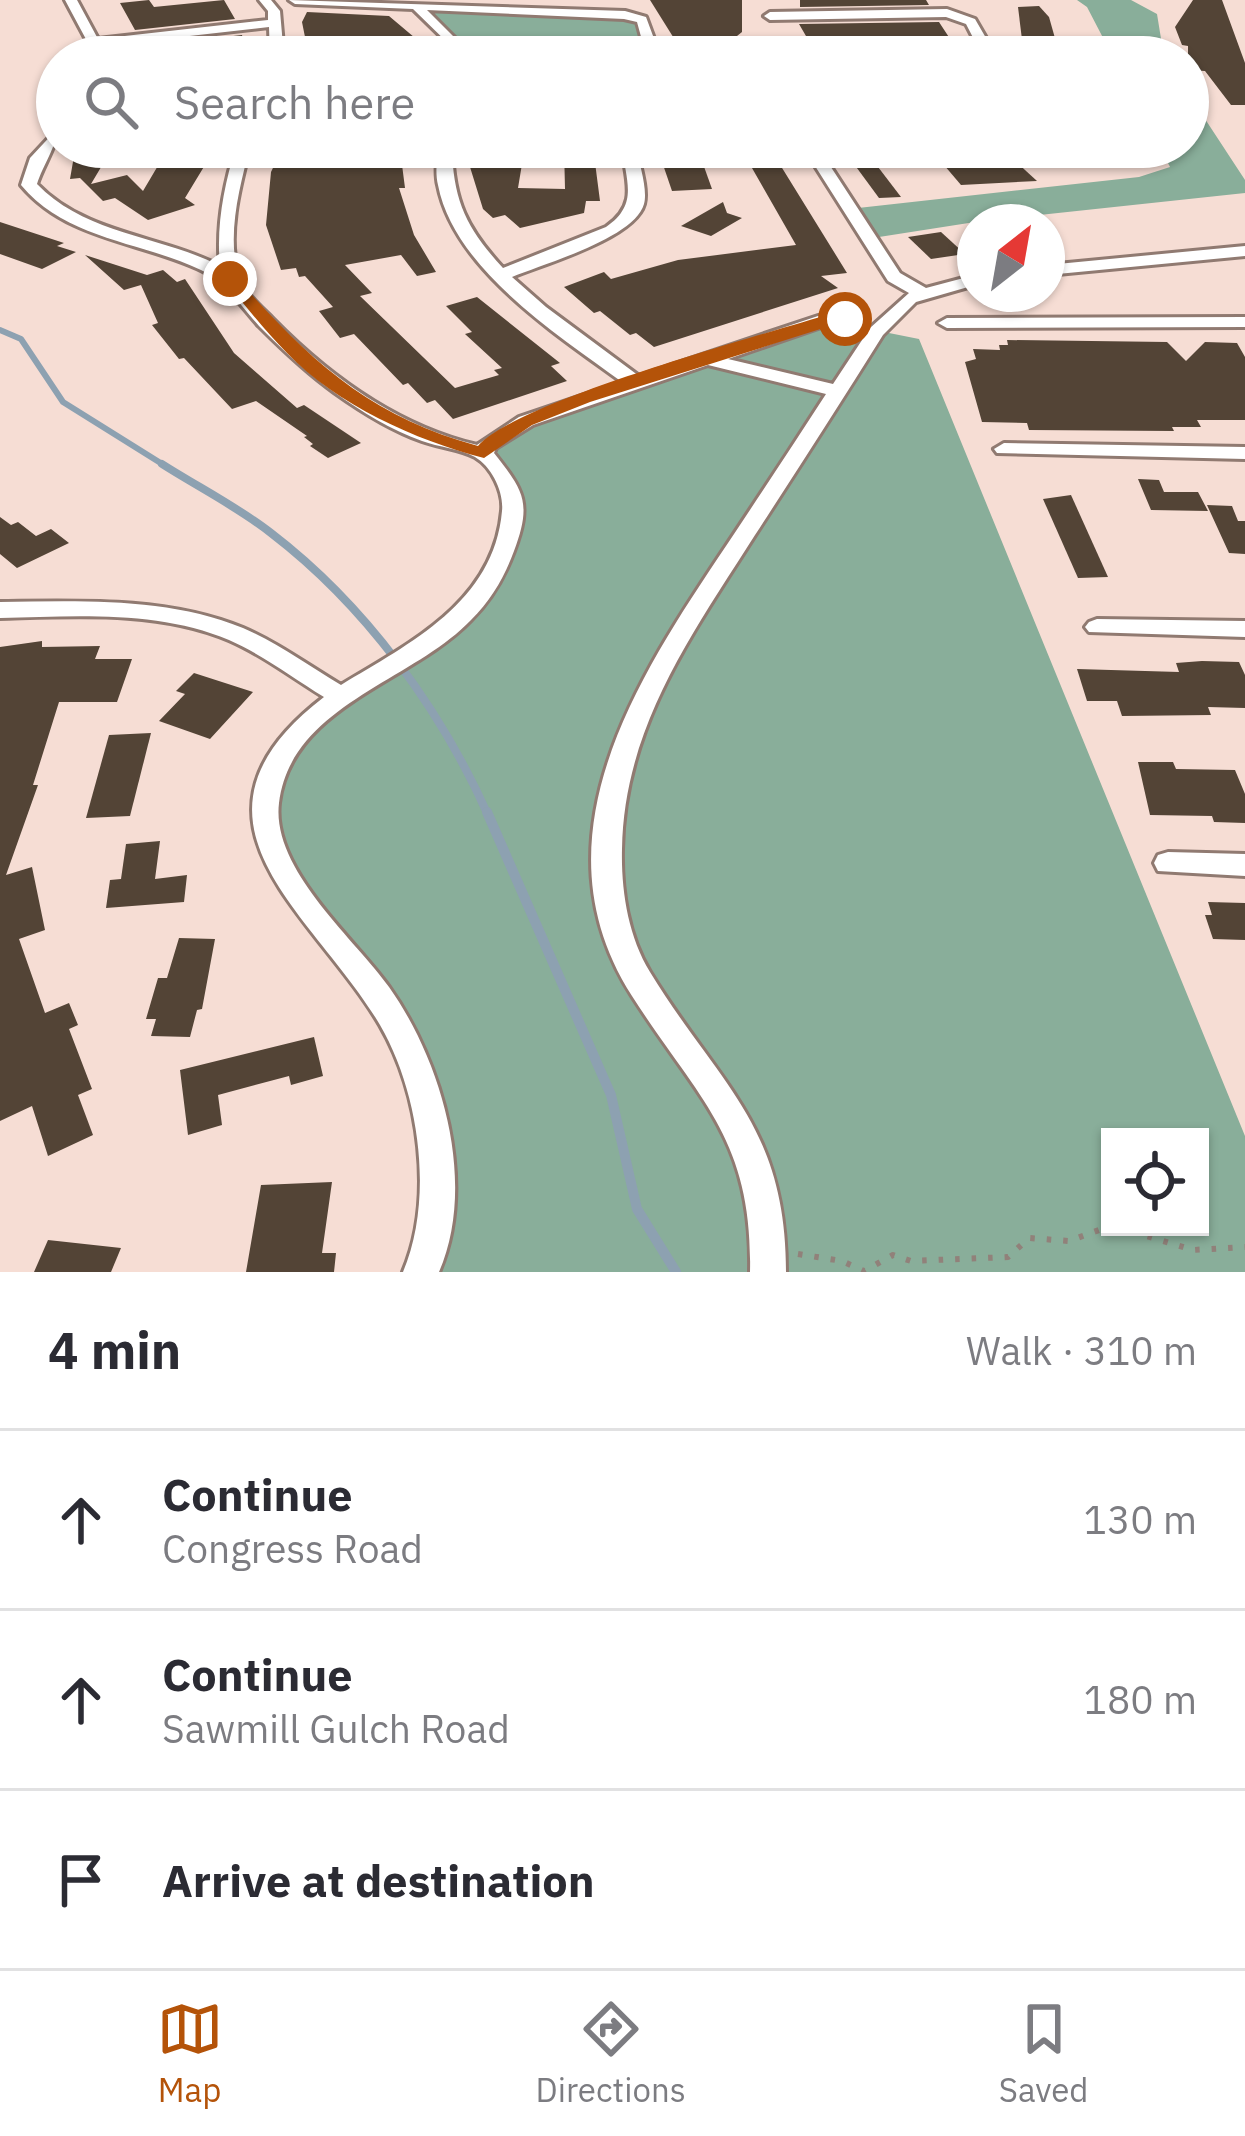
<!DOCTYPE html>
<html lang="en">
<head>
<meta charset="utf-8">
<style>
  body { margin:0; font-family:"IBM Plex Sans",sans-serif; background:#f7f7f7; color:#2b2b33 }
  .controls { position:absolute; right:36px; bottom:36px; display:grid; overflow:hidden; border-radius:0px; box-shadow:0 3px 9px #0004 }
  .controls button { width:108px; height:108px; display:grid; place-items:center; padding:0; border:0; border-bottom:3px solid #e1e1e2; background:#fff; color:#2b2b33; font:60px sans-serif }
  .compass { position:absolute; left:957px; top:204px; width:108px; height:108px; border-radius:50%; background:#fff; box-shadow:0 3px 9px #0004; rotate:31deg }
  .stop { position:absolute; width:36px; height:36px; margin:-27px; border:9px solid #b45309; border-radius:50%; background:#fff }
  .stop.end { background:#b45309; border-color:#fff; box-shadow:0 3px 12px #0008 }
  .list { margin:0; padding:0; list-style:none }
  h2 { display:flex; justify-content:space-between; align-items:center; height:156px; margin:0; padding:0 48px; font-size:51px }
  h2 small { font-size:39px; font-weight:400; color:#7c7c81 }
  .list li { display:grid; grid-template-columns:78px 1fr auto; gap:36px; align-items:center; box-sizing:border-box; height:180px; padding:0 48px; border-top:3px solid #e1e1e2 }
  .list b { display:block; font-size:45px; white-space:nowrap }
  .list p { margin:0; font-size:39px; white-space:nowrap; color:#7c7c81 }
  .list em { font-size:39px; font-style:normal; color:#7c7c81 }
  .icon { flex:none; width:66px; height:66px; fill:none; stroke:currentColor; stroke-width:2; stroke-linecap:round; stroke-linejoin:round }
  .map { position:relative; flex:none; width:1245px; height:1272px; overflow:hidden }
  .search { position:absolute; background:#fff; box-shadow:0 3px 9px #0004; left:36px; right:36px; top:36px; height:132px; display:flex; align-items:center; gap:30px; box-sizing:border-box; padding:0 42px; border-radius:66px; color:#7c7c81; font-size:45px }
  .sheet { height:696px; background:#fff }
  nav { display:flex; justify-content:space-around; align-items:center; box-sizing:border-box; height:168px; border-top:3px solid #e1e1e2; background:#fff; font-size:33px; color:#7c7c81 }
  nav a { display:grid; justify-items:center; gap:6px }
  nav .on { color:#b45309 }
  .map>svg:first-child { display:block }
</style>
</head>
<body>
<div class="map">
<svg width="1245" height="1272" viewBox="0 0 1245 1272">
  <rect width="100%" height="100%" fill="#f6ddd4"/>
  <g fill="#89ae9a" fill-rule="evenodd">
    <polygon points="1077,0 1131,0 1157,14 1164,57 1113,57 1087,7"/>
    <polygon points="427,10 630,18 637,21 646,43 456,42"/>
    <polygon points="1188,93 1245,180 1245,193 975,222 879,237 858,208 1139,177 1170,167 1160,147 1188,147"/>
    <path d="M824 320 919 339 1245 1136V1272H421L422 1090 279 860 272 780 302 731 467 615 512 517 490 463 496 438ZM1110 1137H1200V1227H1110Z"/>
  </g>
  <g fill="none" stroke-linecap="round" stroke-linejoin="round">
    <polyline stroke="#8da1b1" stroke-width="6" points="0,330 21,339 63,402 167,467"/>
    <path stroke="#8da1b1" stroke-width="8" d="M162 464C198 487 238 507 271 533 365 605 440 708 488 815"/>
    <polyline stroke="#8da1b1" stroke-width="10" points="487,812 611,1095 637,1209 676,1272"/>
  </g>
  <g fill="#534436">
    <polygon points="149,0 154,7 224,0 235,19 135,30 120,3"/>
    <polygon points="650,0 742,0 742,32 732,40 675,40"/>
    <polygon points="800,0 926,0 929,5 800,7"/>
    <polygon points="1193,0 1222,0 1245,63 1245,105 1231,105 1205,71 1188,70 1188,46 1182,45 1175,27"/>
    <polygon points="1039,6 1049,17 1060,56 1024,56 1018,7"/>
    <polygon points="307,12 389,16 421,43 409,45 423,57 309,57 302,22"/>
    <polygon points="939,22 958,51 893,53 884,41 840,42 846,54 817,55 799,24"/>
    <polygon points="242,35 248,57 209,57 209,50 150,56 144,46"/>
    <polygon points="84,147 113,147 91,184 127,175 143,191 169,147 209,147 200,165 205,165 185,198 195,205 148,220 115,198 103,201 80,178 70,179 74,156"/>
    <polygon points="283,147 391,147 390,158 401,157 405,188 399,188 414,235 436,272 417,276 401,255 345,265 372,293 360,296 455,388 499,375 494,370 502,368 465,334 472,332 446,306 477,297 560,363 551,366 567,381 453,419 435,400 427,403 408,383 403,385 354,334 340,338 319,311 333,307 305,276 299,277 296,268 281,270 266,225 271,172"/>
    <polygon points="564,147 593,147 600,201 586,201 584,213 520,228 505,215 493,218 483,209 470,167 473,153 524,152 518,188 565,189"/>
    <polygon points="657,147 697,147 712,189 672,191"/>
    <polygon points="766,152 772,163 779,163 847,273 821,276 838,288 654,347 636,333 630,335 600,311 594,313 564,287 604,272 611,279 678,260 796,245 744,154"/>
    <polygon points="1014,160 1037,181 961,185 944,165"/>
    <polygon points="875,163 901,197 879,198 854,164"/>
    <polygon points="723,202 727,213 742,218 711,236 681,226"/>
    <polygon points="0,222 64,243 57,246 76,252 42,269 0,254"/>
    <polygon points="941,232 965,254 931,259 908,237"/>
    <polygon points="85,255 147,275 163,270 177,282 185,279 234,353 297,408 304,405 361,443 328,458 310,446 313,444 304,437 307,436 256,401 232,409 184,358 179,359 152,325 158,323 141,285 124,290"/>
    <polygon points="1007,340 1167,342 1186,361 1205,342 1237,343 1245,357 1245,420 1197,420 1201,427 1172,427 1174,431 1029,430 1027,423 982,422 965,362 976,359 973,349 1000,350 999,345 1008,345"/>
    <polygon points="1138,479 1159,480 1164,492 1198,492 1208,511 1151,510"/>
    <polygon points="1071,495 1108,577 1078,578 1043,499"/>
    <polygon points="1207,505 1232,506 1238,521 1245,521 1245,554 1229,553"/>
    <polygon points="0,517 11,525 18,522 36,536 51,529 69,543 17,568 0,554"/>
    <polygon points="42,641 42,647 100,646 95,659 132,659 117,702 59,702 33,785 38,785 6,875 32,867 45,930 19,939 45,1013 69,1003 78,1025 69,1029 92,1089 78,1095 93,1135 48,1156 32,1106 0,1121 0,647"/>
    <polygon points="1202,661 1239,662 1245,675 1245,708 1208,707 1211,715 1122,716 1117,701 1087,701 1077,669 1179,672 1176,663"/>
    <polygon points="194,673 253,692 210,739 159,721 185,694 176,691"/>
    <polygon points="151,733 130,816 86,818 109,735"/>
    <polygon points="1138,762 1173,762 1176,769 1235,770 1245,794 1245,823 1214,822 1212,816 1150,815"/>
    <polygon points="160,841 155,879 187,875 184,902 106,908 110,880 121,879 126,844"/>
    <polygon points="1208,902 1245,903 1245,940 1213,939 1205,915 1212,915"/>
    <polygon points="179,938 215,939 202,1009 197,1010 190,1037 151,1036 156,1019 146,1019 158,978 167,978"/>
    <polygon points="314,1037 323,1076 291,1085 289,1076 218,1095 222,1125 188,1135 180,1070"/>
    <polygon points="332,1182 322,1253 336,1253 334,1272 246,1272 261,1185"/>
    <polygon points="48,1240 121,1248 111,1272 34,1272"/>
  </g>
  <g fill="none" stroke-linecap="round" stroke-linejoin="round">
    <defs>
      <g id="minor">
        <polygon points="65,0 77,0 98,39 268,20 268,11 259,0 271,0 280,11 284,57 270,57 269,27 101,46 103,57 89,57 88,43"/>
        <path d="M289 0 625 11 646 17 656 44 770 45 776 49 770 53 454 49 413 9 295 4ZM427 10 624 19 637 22 643 44 458 41Z"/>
        <polygon points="947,9 975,19 997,57 983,57 966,24 946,17 770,20 764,16 770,12"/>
        <path d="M57 129C57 146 43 165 37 184 86 235 160 235 220 266 216 226 224 185 236 147H250C240 185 226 237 239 276 244 293 261 307 273 319 330 377 397 426 477 445L519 417 622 382C558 335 454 269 438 185 435 173 437 159 438 147H452C453 201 467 229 503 268L606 227C639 204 626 182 622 147H636C639 163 648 189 644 204 635 238 543 264 512 277L546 307 639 376 818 316H830V324L728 359 833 384 870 328 909 293 888 281 803 147H817L821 152 1002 147 995 151 827 161 900 273 926 288 975 275V285L916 302 883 335C841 402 798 469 755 535 692 634 624 727 622 849 621 890 628 936 650 972 719 1085 786 1125 786 1272H750C753 1138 698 1099 632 996 531 838 638 677 726 546 760 495 793 445 826 394L708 365 533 425 496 448 494 453C524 491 532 503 514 551 504 578 491 600 471 620 412 682 291 705 279 803 271 869 354 938 389 987 443 1063 477 1184 439 1272H403C434 1199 420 1094 380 1025 313 911 163 821 324 697 293 678 263 655 229 640 159 610 75 616 0 618V602C81 601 167 597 243 628 278 643 309 666 341 685 410 643 494 602 502 511 504 492 492 467 475 457 461 449 438 447 422 441 391 430 362 412 334 392 307 373 283 350 259 326 240 305 226 282 201 270 140 241 67 240 21 185L30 158Z"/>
        <polygon points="1245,246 1245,256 1047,275 1047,265"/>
        <polygon points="1245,317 1245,327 947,328 938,323 947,318"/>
        <polygon points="1004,443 1245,447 1245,459 997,453 994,449"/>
        <polygon points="1097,619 1245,621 1245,637 1089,632 1085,627 1089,622"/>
        <polygon points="1168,852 1245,854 1245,876 1158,871 1154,863 1158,855"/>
      </g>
    </defs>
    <use href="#minor" stroke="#907a71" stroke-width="6"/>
    <polyline stroke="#91817a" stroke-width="3" stroke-dasharray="1.5 4.5" stroke-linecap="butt" points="840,317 864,314"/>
    <g stroke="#91817a" stroke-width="6" stroke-dasharray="4.5 12" stroke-linecap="butt">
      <polyline points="1116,1227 1193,1250 1245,1247"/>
      <polyline points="798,1254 842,1261 864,1271 893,1255 911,1261 1008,1257 1029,1238 1069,1241 1110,1226"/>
    </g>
    <use href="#minor" fill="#fff" fill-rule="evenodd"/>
  </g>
  <path fill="#b45309" d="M225 276H235C308 359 368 416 478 446 517 401 763 335 833 313L852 319 590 402 532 425 484 458C415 440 337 405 287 353 265 331 246 306 225 282Z"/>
</svg>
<div class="controls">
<button><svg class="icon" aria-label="locate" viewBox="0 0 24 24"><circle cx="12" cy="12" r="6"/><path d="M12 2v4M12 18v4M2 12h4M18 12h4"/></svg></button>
</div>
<svg class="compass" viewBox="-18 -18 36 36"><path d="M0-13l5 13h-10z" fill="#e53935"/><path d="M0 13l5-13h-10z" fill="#7c7c81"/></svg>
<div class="stop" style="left:845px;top:319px"></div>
<div class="stop end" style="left:230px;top:279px"></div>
<div class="search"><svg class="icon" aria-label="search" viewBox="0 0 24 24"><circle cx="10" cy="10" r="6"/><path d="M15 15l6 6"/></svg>Search here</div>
</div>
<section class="sheet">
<h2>4 min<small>Walk · 310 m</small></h2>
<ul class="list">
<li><svg class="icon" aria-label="ahead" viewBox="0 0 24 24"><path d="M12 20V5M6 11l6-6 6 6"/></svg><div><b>Continue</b><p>Congress Road</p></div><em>130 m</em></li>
<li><svg class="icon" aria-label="ahead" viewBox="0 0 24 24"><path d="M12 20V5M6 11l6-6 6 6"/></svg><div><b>Continue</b><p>Sawmill Gulch Road</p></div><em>180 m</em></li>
<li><svg class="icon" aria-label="arrive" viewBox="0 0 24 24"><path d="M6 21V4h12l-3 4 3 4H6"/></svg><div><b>Arrive at destination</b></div></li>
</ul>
</section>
<nav>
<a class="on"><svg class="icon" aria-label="map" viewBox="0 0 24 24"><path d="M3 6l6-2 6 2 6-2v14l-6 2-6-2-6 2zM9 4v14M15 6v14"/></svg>Map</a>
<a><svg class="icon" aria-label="directions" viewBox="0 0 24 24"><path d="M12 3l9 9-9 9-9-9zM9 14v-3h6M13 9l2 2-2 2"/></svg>Directions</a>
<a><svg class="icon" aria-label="saved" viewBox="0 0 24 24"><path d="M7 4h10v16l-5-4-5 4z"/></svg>Saved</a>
</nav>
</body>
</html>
